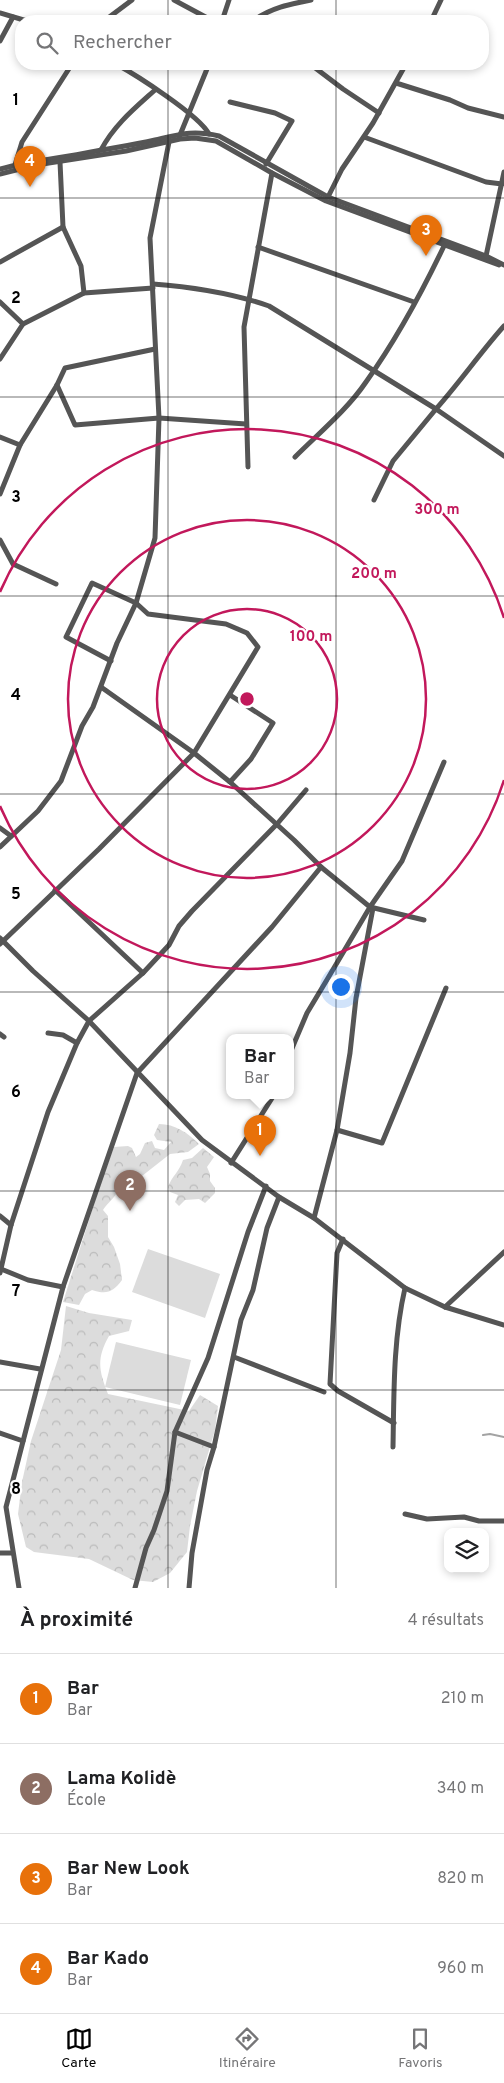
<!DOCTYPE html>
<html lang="fr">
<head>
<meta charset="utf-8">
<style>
  body { margin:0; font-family:Overpass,sans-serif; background:#f2f2f2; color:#202124 }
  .controls { position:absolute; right:15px; bottom:15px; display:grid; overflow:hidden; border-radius:10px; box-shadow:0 2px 8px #0003 }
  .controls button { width:45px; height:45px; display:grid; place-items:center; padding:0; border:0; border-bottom:1px solid #e0e0e0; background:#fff; color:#202124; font:25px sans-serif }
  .you { position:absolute; left:340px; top:986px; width:18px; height:18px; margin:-12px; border:4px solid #fff; border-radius:50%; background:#1a73e8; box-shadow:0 0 0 8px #1a73e833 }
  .badge { display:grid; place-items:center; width:32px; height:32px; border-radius:50%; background:#000; color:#fff; font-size:16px; font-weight:700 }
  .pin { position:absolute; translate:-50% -41px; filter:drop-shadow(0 1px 2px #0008) }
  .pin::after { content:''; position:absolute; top:26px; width:18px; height:15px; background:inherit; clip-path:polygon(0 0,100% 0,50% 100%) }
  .popup { position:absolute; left:226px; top:1034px; width:68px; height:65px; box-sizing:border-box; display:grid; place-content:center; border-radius:10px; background:#fff; filter:drop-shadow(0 1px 4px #0005); font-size:16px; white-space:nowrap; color:#757577 }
  .popup b { font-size:19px; color:#202124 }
  .popup::after { content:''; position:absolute; left:50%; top:100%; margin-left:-10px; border:10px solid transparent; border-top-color:#fff }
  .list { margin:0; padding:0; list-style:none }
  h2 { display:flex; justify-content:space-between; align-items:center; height:65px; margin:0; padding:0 20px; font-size:21px }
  h2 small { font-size:16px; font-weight:400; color:#757577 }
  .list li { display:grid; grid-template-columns:32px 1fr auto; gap:15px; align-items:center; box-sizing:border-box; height:90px; padding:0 20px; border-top:1px solid #e0e0e0 }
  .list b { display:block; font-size:19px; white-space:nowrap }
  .list p { margin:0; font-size:16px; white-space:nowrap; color:#757577 }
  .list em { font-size:16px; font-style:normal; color:#757577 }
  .icon { flex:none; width:28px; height:28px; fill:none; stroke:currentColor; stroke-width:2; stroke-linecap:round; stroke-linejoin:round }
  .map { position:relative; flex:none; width:504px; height:1588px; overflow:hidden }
  .search { position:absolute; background:#fff; box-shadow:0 2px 8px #0003; left:15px; right:15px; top:15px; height:55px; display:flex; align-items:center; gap:12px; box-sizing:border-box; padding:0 18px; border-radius:20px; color:#757577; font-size:19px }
  .sheet { height:425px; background:#fff }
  nav { display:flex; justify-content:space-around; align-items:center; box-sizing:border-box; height:70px; border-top:1px solid #e0e0e0; background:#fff; font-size:14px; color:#757577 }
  nav a { display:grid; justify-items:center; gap:2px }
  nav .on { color:#000 }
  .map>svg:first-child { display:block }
</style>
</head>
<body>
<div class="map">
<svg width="504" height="1588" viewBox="0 0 504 1588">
  <defs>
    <pattern id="forest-crowns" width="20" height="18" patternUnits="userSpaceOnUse" patternTransform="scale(1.25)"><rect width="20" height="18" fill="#dcdcdc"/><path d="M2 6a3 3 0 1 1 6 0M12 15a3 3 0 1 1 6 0" fill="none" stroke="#bbb"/></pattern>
  </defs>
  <rect width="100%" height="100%" fill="#fff"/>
  <g fill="url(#forest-crowns)">
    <path d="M159 1124C175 1124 188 1133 199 1144L188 1152 170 1154 142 1176 127 1172C117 1178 120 1185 116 1194 113 1199 106 1205 103 1210L108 1216V1237L114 1247 120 1264 122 1280C113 1292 107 1295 92 1290L85 1294 79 1305 63 1302 101 1182 114 1147 128 1146 132 1148 136 1157 140 1154 145 1143 152 1141 155 1148 164 1150 171 1142 157 1140 154 1135Z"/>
    <path d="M203 1148 214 1157 207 1167 210 1174V1181L215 1188V1193L205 1203 199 1199 185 1200 179 1206 175 1202 178 1195 170 1192 168 1187C172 1176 179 1172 183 1160L192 1158Z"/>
    <path d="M66 1306 89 1313 132 1320 129 1331 109 1336C96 1359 99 1371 108 1394L189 1411 200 1395 218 1406 215 1430 197 1491 190 1526 187 1552 170 1573 153 1582 133 1580 89 1559 34 1552 26 1547 18 1514 22 1482 31 1441 61 1350Z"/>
  </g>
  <g fill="#dcdcdc">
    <polygon points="148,1249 220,1274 205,1318 132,1292"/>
    <polygon points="116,1342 191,1360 180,1405 105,1387"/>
  </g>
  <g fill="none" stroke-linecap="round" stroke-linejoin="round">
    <polyline stroke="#a3a3a3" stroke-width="2" points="483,1435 490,1434 504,1437"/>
    <g stroke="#555" stroke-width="5">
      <polyline points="174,0 213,21"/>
      <polyline points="0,13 27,21"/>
      <polyline points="104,21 132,0"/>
      <polyline points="222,21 229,0"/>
      <path d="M253 21C270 8 290 4 311 0"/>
      <polyline points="431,21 441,0"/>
      <polyline points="0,41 13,17"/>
      <path d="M116 64C136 75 199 115 209 134"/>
      <polyline points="310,64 343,89 379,113"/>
      <polyline points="396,83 450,100 468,108 504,117"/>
      <polyline points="230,102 275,113 292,121 266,164"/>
      <polyline points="180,135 209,64"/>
      <polyline points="364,137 486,182 502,184"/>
      <path d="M101 150C114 125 135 108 155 90"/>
      <polyline points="60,162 63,227 81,266 84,293"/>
      <polyline points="15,165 22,142 72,64"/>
      <path d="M0 169C30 161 61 158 91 152 112 148 134 145 155 140 181 134 193 130 219 136L328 197 486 256 504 265"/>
      <polyline points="0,174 36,165 126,151 180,139 195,138 216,141 272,173 326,201 499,265"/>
      <polyline points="328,197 342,169 373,123 406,64"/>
      <polyline points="258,247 414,302"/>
      <polyline points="486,256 504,172"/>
      <polyline points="0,262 63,227"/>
      <path d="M153 284C192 287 232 293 269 306L436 409C460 382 480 353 504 326"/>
      <polyline points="0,302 23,324"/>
      <polyline points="0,359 23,324 84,293 153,288"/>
      <polyline points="57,385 75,425 159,418 246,424"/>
      <polyline points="0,437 20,445"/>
      <path d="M295 457C319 433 347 410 366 382 396 340 422 292 444 246"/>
      <polyline points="248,467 244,327 272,173"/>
      <polyline points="0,494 20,445 57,385 65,368 155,349"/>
      <polyline points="374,500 393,461 436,409 504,456"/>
      <polyline points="0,540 13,564 56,584"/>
      <polyline points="101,687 194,753 230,782 294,840 321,867 370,907 424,920"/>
      <polyline points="230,695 273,723 251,759 230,782"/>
      <polyline points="0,828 11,836"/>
      <polyline points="0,847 38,811 61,781 82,726 93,707 117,643 136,603 155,538 159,418 150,238 169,142"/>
      <polyline points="55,890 143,973"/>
      <polyline points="0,938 33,971 89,1021 202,1140 279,1197 314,1218 405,1288 445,1307 504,1325"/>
      <polyline points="0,944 99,849 194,753 258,647 247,633 226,624 148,614 136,603 92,583 66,637 111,661"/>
      <polyline points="48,1033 63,1035 77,1043"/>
      <polyline points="0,1034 4,1037"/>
      <polyline points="290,1053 307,1013 328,978 370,907 402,861 444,762"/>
      <polyline points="337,1130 382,1143 446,988"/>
      <polyline points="231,1163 274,1095"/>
      <polyline points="0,1216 11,1225"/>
      <polyline points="314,1218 337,1130 350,1053 356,998 373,908"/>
      <polyline points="343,1239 337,1253 330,1384 338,1391 394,1423"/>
      <polyline points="1,1269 28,1280 63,1287"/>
      <polyline points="0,1273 11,1225 48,1112 77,1043 89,1021 143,973 169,945 179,926 192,911 277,824 306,790"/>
      <polyline points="445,1307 504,1252"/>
      <polyline points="234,1357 324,1392"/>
      <polyline points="0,1362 40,1369"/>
      <polyline points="175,1432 214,1447"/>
      <polyline points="0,1433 23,1441"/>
      <path d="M393 1447C394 1394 393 1340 405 1288"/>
      <polyline points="405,1514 427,1519 464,1517 479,1521 504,1521"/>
      <polyline points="0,1553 12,1553"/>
      <polyline points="19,1588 6,1507 63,1287 137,1073 272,927 321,867"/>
      <polyline points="135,1588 146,1548 154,1530 167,1491 175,1432 208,1358 248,1232 266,1186"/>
      <polyline points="189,1588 192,1553 207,1470 214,1447 241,1320 253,1290 267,1228 279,1197"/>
    </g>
  </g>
  <path fill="none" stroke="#000" stroke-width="1" stroke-opacity="0.55" d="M168 0V21M336 0V21M168 64V1588M336 64V1588M0 198H504M0 397H504M0 596H504M0 794H504M0 992H504M0 1191H504M0 1390H504"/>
  <g fill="none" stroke="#c2185b" stroke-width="2.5">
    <circle cx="247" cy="699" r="90"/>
    <circle cx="247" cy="699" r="179"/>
    <path d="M504 780A269 269 0 0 1 0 806M0 592A269 269 0 0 1 504 618"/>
  </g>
  <g font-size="16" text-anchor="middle" font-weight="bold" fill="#000" stroke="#fff" stroke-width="4.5" stroke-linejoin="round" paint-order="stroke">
    <text x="16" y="105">1</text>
    <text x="16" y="303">2</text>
    <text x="16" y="502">3</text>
    <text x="16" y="700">4</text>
    <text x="16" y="899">5</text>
    <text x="16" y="1097">6</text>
    <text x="16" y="1296">7</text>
    <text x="16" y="1494">8</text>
  </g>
  <circle cx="247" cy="699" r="8" fill="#c2185b" stroke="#fff" stroke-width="2.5"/>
  <g font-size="15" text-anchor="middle" font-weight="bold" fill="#c2185b" stroke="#fff" stroke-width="4.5" stroke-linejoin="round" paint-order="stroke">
    <text x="437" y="514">300 m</text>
    <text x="374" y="578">200 m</text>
    <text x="311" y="641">100 m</text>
  </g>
</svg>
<div class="controls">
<button><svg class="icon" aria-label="layers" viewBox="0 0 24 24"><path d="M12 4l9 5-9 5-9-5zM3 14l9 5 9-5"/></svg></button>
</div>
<div class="you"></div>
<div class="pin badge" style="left:260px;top:1156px;background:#e8710a">1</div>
<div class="popup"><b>Bar</b>Bar</div>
<div class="pin badge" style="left:130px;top:1211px;background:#8d6e63">2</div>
<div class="pin badge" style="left:426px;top:256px;background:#e8710a">3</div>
<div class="pin badge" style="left:30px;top:187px;background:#e8710a">4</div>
<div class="search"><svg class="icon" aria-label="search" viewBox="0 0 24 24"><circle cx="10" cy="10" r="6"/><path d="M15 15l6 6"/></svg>Rechercher</div>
</div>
<section class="sheet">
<h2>À proximité<small>4 résultats</small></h2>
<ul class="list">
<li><span class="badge" style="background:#e8710a">1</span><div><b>Bar</b><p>Bar</p></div><em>210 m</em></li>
<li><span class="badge" style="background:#8d6e63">2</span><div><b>Lama Kolidè</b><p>École</p></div><em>340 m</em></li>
<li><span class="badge" style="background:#e8710a">3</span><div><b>Bar New Look</b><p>Bar</p></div><em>820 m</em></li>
<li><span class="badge" style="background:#e8710a">4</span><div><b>Bar Kado</b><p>Bar</p></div><em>960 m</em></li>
</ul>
</section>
<nav>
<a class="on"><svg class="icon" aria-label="map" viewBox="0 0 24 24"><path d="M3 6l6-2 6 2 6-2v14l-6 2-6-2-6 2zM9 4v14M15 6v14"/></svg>Carte</a>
<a><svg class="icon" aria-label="directions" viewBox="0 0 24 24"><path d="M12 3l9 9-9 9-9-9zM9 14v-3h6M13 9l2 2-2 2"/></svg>Itinéraire</a>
<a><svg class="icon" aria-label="saved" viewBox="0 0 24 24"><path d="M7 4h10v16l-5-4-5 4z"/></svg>Favoris</a>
</nav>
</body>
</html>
